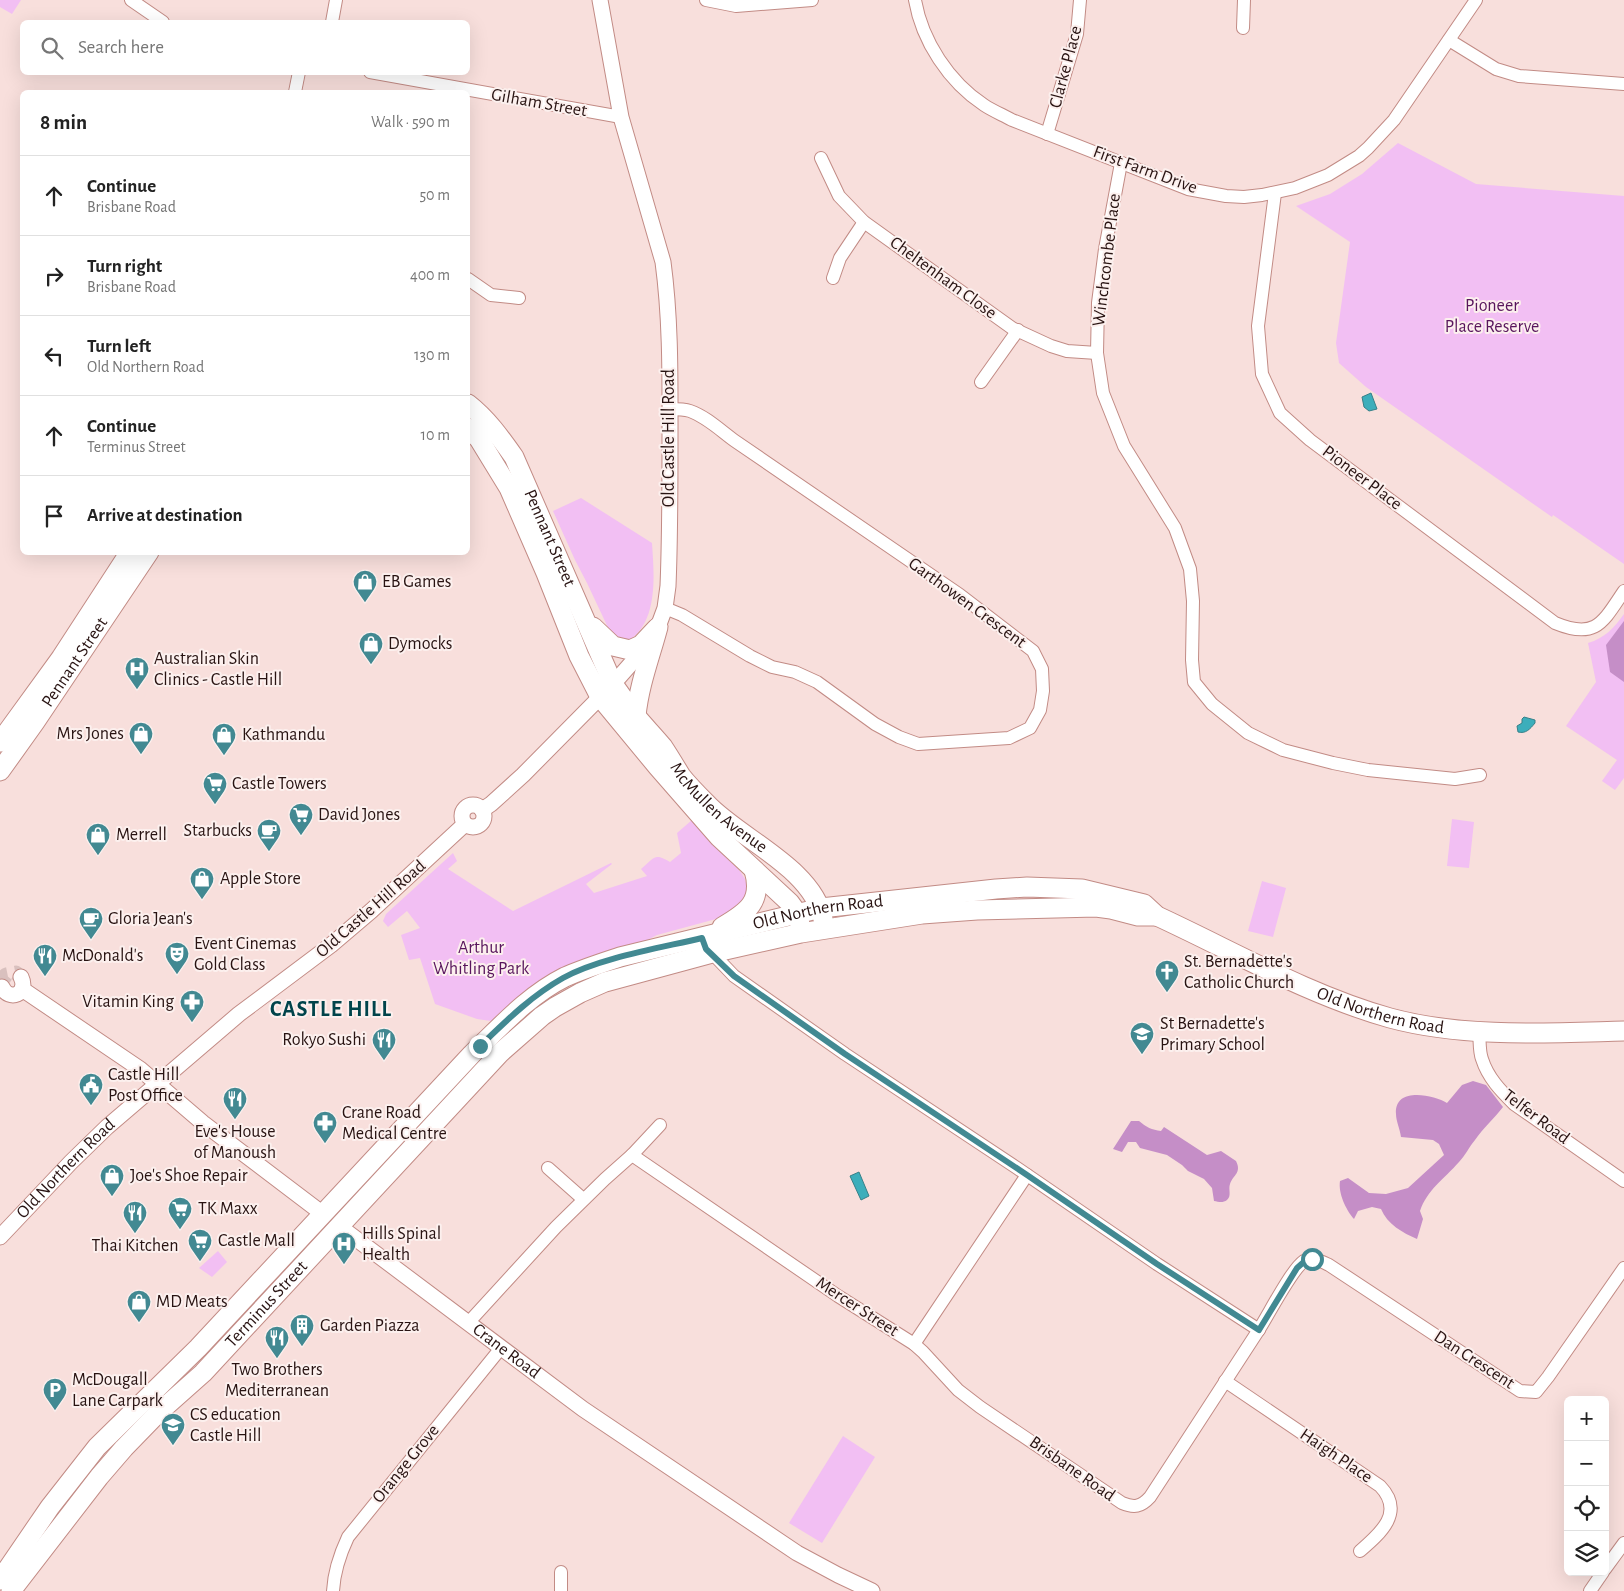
<!DOCTYPE html>
<html lang="en">
<head>
<meta charset="utf-8">
<style>
  body { margin:0; font-family:"Alegreya Sans",sans-serif; background:#f6f6f6; color:#222 }
  .controls { position:absolute; right:15px; bottom:15px; display:grid; overflow:hidden; border-radius:8px; box-shadow:0 5px 20px #0002 }
  .controls button { width:45px; height:45px; display:grid; place-items:center; padding:0; border:0; border-bottom:1px solid #e0e0e0; background:#fff; color:#222; font:25px sans-serif }
  .stop { position:absolute; width:15px; height:15px; margin:-11px; border:4px solid #428992; border-radius:50%; background:#fff }
  .stop.end { background:#428992; border-color:#fff; box-shadow:0 1px 5px #0008 }
  .list { margin:0; padding:0; list-style:none }
  h2 { display:flex; justify-content:space-between; align-items:center; height:65px; margin:0; padding:0 20px; font-size:21px }
  h2 small { font-size:16px; font-weight:400; color:#767676 }
  .list li { display:grid; grid-template-columns:32px 1fr auto; gap:15px; align-items:center; box-sizing:border-box; height:80px; padding:0 20px; border-top:1px solid #e0e0e0 }
  .list b { display:block; font-size:19px; white-space:nowrap }
  .list p { margin:0; font-size:16px; white-space:nowrap; color:#767676 }
  .list em { font-size:16px; font-style:normal; color:#767676 }
  .icon { flex:none; width:28px; height:28px; fill:none; stroke:currentColor; stroke-width:2; stroke-linecap:round; stroke-linejoin:round }
  .map { position:relative; flex:none; width:1624px; height:1591px; overflow:hidden }
  .search { position:absolute; background:#fff; box-shadow:0 5px 20px #0002; left:20px; top:20px; width:450px; height:55px; display:flex; align-items:center; gap:12px; box-sizing:border-box; padding:0 18px; border-radius:8px; color:#767676; font-size:19px }
  .panel { position:absolute; background:#fff; box-shadow:0 5px 20px #0002; left:20px; top:90px; width:450px; height:465px; border-radius:8px }
  .map>svg:first-child { display:block }
</style>
</head>
<body>
<div class="map">
<svg width="1624" height="1591" viewBox="0 0 1624 1591">
  <rect width="100%" height="100%" fill="#f8dfdc"/>
  <g fill="#f2bff3">
    <polygon points="0,0 21,0 12,14 0,7"/>
    <polygon points="1398,143 1476,184 1624,196 1624,564 1553,515 1552,517 1366,387 1339,363 1336,343 1350,242 1296,206 1330,194 1362,174"/>
    <path d="M581 498 652 543C654 574 659 622 628 641H624L611 634 587 583 575 560 553 511Z"/>
    <path d="M1624 614V778L1615 790 1602 781 1617 760 1566 726 1596 682 1588 643C1605 638 1614 628 1624 614Z"/>
    <polygon points="1452,819 1474,822 1469,868 1447,866"/>
    <path d="M692 820 711 843 740 871 745 879 747 887 746 902 729 914 716 919 657 935 491 1021 477 1019 435 1004 420 958 409 960 401 935 420 928 407 911 388 927 383 921 386 914 453 853 457 861 448 869 513 911 611 863 612 864 586 884 594 893 647 876 641 869C654 858 654 852 670 862L681 853 677 833Z"/>
    <polygon points="1262,881 1286,888 1273,937 1248,931"/>
    <polygon points="218,1251 227,1262 212,1277 199,1268"/>
    <polygon points="843,1436 875,1457 822,1543 789,1523"/>
  </g>
  <g fill="#c58ec7">
    <polygon points="1624,621 1624,682 1610,672 1606,645"/>
    <path d="M1473 1081 1486 1085 1503 1107C1494 1119 1483 1128 1475 1140 1469 1147 1465 1156 1459 1162 1444 1179 1427 1190 1420 1211L1423 1219 1417 1239C1403 1233 1387 1224 1381 1209L1372 1207 1358 1211 1354 1219C1346 1210 1338 1193 1340 1181L1348 1178 1369 1193 1386 1194 1408 1188 1444 1155 1439 1144 1433 1140 1401 1137C1400 1129 1396 1121 1396 1114 1394 1086 1434 1095 1447 1103L1462 1085Z"/>
    <path d="M1131 1121H1139C1146 1127 1152 1130 1161 1131L1164 1127 1207 1155 1221 1151 1236 1161C1242 1173 1233 1175 1230 1184 1228 1189 1232 1196 1227 1200 1223 1203 1219 1202 1214 1201L1212 1188 1204 1179 1188 1171 1182 1165 1167 1155 1140 1148 1136 1142H1128L1122 1152 1113 1149Z"/>
  </g>
  <g fill="#3caebb" stroke="#368088">
    <polygon points="1371,393 1377,409 1369,411 1364,407 1362,397"/>
    <path d="M1524 717 1535 720V723C1530 729 1526 734 1518 732L1517 726 1522 723V719Z"/>
    <polygon points="859,1172 869,1196 861,1200 850,1176"/>
  </g>
  <g fill="none" stroke-linecap="round" stroke-linejoin="round">
    <polyline stroke="#d9c0be" stroke-width="15" stroke-dasharray="15 8" stroke-linecap="butt" points="2,987 2,980 6,975 16,973 21,977"/>
    <defs>
      <g id="minor">
        <polyline points="131,0 163,22"/>
        <polyline points="706,0 736,6 812,0"/>
        <path d="M915 0C922 41 949 82 984 105 993 111 1003 115 1012 120L1188 189 1226 196 1244 197 1262 195 1295 188 1328 175 1359 156 1368 148 1394 120 1476 0"/>
        <polyline points="332,22 336,0"/>
        <polyline points="1243,28 1244,0"/>
        <polyline points="1449,40 1496,69 1519,76 1624,84"/>
        <polyline points="370,72 621,117"/>
        <polyline points="295,92 299,72"/>
        <polyline points="1047,134 1077,34 1080,0"/>
        <polyline points="821,158 839,196 864,222 1012,328 1051,346 1067,351 1097,353"/>
        <polyline points="1121,163 1105,249 1098,303 1097,353 1103,393 1124,446 1175,528 1190,569 1193,601 1192,660 1194,682 1212,704 1248,733 1283,750 1333,763 1368,770 1455,779 1480,775"/>
        <path d="M1275 193 1258 326 1262 374 1280 413 1310 440 1555 623C1596 640 1603 622 1624 591"/>
        <polyline points="833,278 840,258 864,222"/>
        <polyline points="468,279 491,295 519,298"/>
        <polyline points="981,382 1018,330"/>
        <path d="M665 608 682 615 750 656 772 667 795 672 817 682 875 724 899 737 918 744 1009 738 1030 728 1040 710 1043 691 1042 669 1033 651 960 595 735 441C721 431 707 417 690 411 684 409 677 409 670 409"/>
        <polyline points="712,953 734,976 845,1054 1017,1168 1157,1264 1259,1330"/>
        <path d="M1479 1032C1480 1041 1479 1051 1482 1059 1488 1078 1501 1091 1514 1104L1624 1181"/>
        <path d="M632 1155 838 1296 914 1344 923 1352 958 1390 980 1407 1122 1503C1134 1508 1141 1507 1150 1497 1186 1442 1222 1387 1258 1331 1268 1316 1291 1270 1304 1261 1312 1256 1321 1261 1329 1265L1520 1391 1536 1392 1548 1377 1624 1268"/>
        <polyline points="548,1168 583,1199"/>
        <polyline points="469,1322 556,1227 605,1179 632,1155 660,1125"/>
        <polyline points="914,1344 1027,1175"/>
        <path d="M1225 1381 1380 1486C1405 1512 1381 1533 1360 1551"/>
        <polyline points="1605,1569 1624,1543"/>
        <path d="M333 1591C334 1572 340 1554 348 1537L501 1348"/>
        <polyline points="561,1591 561,1572"/>
        <polyline points="1590,1591 1603,1572"/>
      </g>
      <g id="tertiary">
        <circle cx="473" cy="816" r="11"/>
        <path d="M482 810 491 804 523 775 613 684 636 658 658 627 665 608 668 586C670 538 670 489 670 441 670 382 671 321 663 262L621 117 600 0"/>
        <path d="M2 987C9 1002 29 994 21 977"/>
        <polyline points="22,989 140,1069 203,1123 323,1214"/>
        <path id="s1" d="M339 1226 583 1409 797 1553 838 1575 872 1591"/>
        <path id="s2" d="M0 1237 71 1162 107 1127 239 1014 331 945 371 911 465 824"/>
      </g>
      <g id="primary">
        <path id="s3" d="M468 404C487 419 500 437 514 457L613 684C621 695 628 705 635 715 644 726 654 736 663 747 669 756 675 766 681 776 689 786 698 795 707 804 740 839 813 868 823 919"/>
        <polyline points="468,428 479,439 509,488 546,573 579,656 600,697 657,766 719,837 790,903 798,914 800,925"/>
        <polyline points="593,627 613,646 630,650 641,645 656,629"/>
        <path d="M636 716C639 685 650 657 658 627"/>
        <polyline points="0,742 61,658 130,552"/>
        <path id="s4" d="M0 771 35 722 149 552"/>
        <path d="M722 927C748 912 763 901 754 870"/>
        <path id="s5" d="M0 1580 50 1507 97 1447 198 1348 472 1054C501 1026 529 995 565 977 583 969 602 963 620 957L821 908 996 889 1027 887 1082 889 1144 904 1157 916C1233 951 1308 995 1390 1018 1464 1038 1547 1033 1624 1031"/>
        <path id="s6" d="M11 1591 99 1477 124 1448 158 1413 203 1373 500 1053 542 1016 555 1007 580 993 605 982 712 953 801 933 922 914 977 910 1096 907 1111 909 1138 916H1157"/>
      </g>
    </defs>
    <use href="#minor" stroke="#c28b85" stroke-width="14"/>
    <use href="#tertiary" stroke="#c28b85" stroke-width="17"/>
    <use href="#primary" stroke="#c28b85" stroke-width="21"/>
    <use href="#minor" stroke="#fff" stroke-width="12"/>
    <use href="#tertiary" stroke="#fff" stroke-width="15"/>
    <use href="#primary" stroke="#fff" stroke-width="19"/>
  </g>
  <g fill="none" stroke-linecap="round" stroke-linejoin="round">
    <path stroke="#428992" stroke-width="6" d="M480 1046C506 1021 531 996 563 978 599 958 660 948 702 938L706 949 734 976 845 1054 1027 1175 1157 1264 1259 1330 1297 1268 1306 1260 1312 1259"/>
  </g>
  <defs>
    <symbol id="shop-pin" viewBox="-11 -11 22 30"><path d="M0 17L-7.5 6A9.5 9.5 0 1 1 7.5 6Z" fill="#428992" stroke="#fcf0ee"/><path d="M-5-2.5h2.3a2.7 3.5 0 0 1 5.4 0H5L5.5 6h-11ZM-1.5-2.5h3a1.5 2.3 0 0 0-3 0Z" fill="#fff"/></symbol>
    <symbol id="hospital-pin" viewBox="-11 -11 22 30"><path d="M0 17L-7.5 6A9.5 9.5 0 1 1 7.5 6Z" fill="#428992" stroke="#fcf0ee"/><path d="M-5-5h3v3.5h4V-5h3V5h-3V1.5h-4V5h-3Z" fill="#fff"/></symbol>
    <symbol id="supermarket-pin" viewBox="-11 -11 22 30"><path d="M0 17L-7.5 6A9.5 9.5 0 1 1 7.5 6Z" fill="#428992" stroke="#fcf0ee"/><path d="M-6-5.5h2.5l.6 2H6L4.5 2H-2.5L-4.4-4H-6ZM-1.5 3.2a1.3 1.3 0 1 0 .1 0ZM3 3.2a1.3 1.3 0 1 0 .1 0Z" fill="#fff"/></symbol>
    <symbol id="cafe-pin" viewBox="-11 -11 22 30"><path d="M0 17L-7.5 6A9.5 9.5 0 1 1 7.5 6Z" fill="#428992" stroke="#fcf0ee"/><path d="M-5.5-4.5H6V0H3Q3 3.5 0 3.5H-2.5Q-5.5 3.5-5.5 0ZM3-3.2v2h1.7v-2ZM-6 4.5H4V6H-6Z" fill="#fff"/></symbol>
    <symbol id="theatre-pin" viewBox="-11 -11 22 30"><path d="M0 17L-7.5 6A9.5 9.5 0 1 1 7.5 6Z" fill="#428992" stroke="#fcf0ee"/><path d="M-5-5.5Q0-4 5-5.5V0Q5 5 0 6Q-5 5-5 0ZM-3.3-2.5H-1v1.5H-3.3ZM1-2.5H3.3v1.5H1ZM-2.8 1Q0 5.5 2.8 1Z" fill="#fff"/></symbol>
    <symbol id="restaurant-pin" viewBox="-11 -11 22 30"><path d="M0 17L-7.5 6A9.5 9.5 0 1 1 7.5 6Z" fill="#428992" stroke="#fcf0ee"/><path d="M-5-6h1v4h1v-4h1v4h1v-4h1v5L-1.5 .5V6h-2V.5L-5-1ZM5-6V6H3V1.5H1.5Q1.5-4 5-6Z" fill="#fff"/></symbol>
    <symbol id="church-pin" viewBox="-11 -11 22 30"><path d="M0 17L-7.5 6A9.5 9.5 0 1 1 7.5 6Z" fill="#428992" stroke="#fcf0ee"/><path d="M-1.2-6h2.4v3.5h3.3v2.4h-3.3V6h-2.4V-.1h-3.3v-2.4h3.3Z" fill="#fff"/></symbol>
    <symbol id="pharmacy-pin" viewBox="-11 -11 22 30"><path d="M0 17L-7.5 6A9.5 9.5 0 1 1 7.5 6Z" fill="#428992" stroke="#fcf0ee"/><path d="M-2-6h4v4h4v4h-4v4h-4v-4h-4v-4h4Z" fill="#fff"/></symbol>
    <symbol id="school-pin" viewBox="-11 -11 22 30"><path d="M0 17L-7.5 6A9.5 9.5 0 1 1 7.5 6Z" fill="#428992" stroke="#fcf0ee"/><path d="M0-5L7-2L0 1L-7-2ZM-4 1L0 2.5L4 1V4Q0 6-4 4Z" fill="#fff"/></symbol>
    <symbol id="civic-pin" viewBox="-11 -11 22 30"><path d="M0 17L-7.5 6A9.5 9.5 0 1 1 7.5 6Z" fill="#428992" stroke="#fcf0ee"/><path d="M-.6-6.5H3V-4.5H.6V-3L4-1V1h2V6H-6V1h2V-1L-.6-3ZM-1.2 2.5V6h2.4V2.5Z" fill="#fff"/></symbol>
    <symbol id="building-pin" viewBox="-11 -11 22 30"><path d="M0 17L-7.5 6A9.5 9.5 0 1 1 7.5 6Z" fill="#428992" stroke="#fcf0ee"/><path d="M-4-6H4V6H1V3H-1V6H-4ZM-2.5-4.3h1.7v1.8h-1.7ZM.8-4.3h1.7v1.8H.8ZM-2.5-1h1.7V.8h-1.7ZM.8-1h1.7V.8H.8Z" fill="#fff"/></symbol>
    <symbol id="parking-pin" viewBox="-11 -11 22 30"><path d="M0 17L-7.5 6A9.5 9.5 0 1 1 7.5 6Z" fill="#428992" stroke="#fcf0ee"/><path d="M-3.5-5.5H1a3.5 3.5 0 0 1 0 7H-1V5.5H-3.5ZM-1-3.4V-.6H.8a1.4 1.4 0 0 0 0-2.8Z" fill="#fff"/></symbol>
  </defs>
  <g fill-rule="evenodd">
    <use href="#shop-pin" x="351" y="568" width="28" height="38"/>
    <use href="#shop-pin" x="357" y="630" width="28" height="38"/>
    <use href="#hospital-pin" x="123" y="655" width="28" height="38"/>
    <use href="#shop-pin" x="127" y="720" width="28" height="38"/>
    <use href="#shop-pin" x="210" y="721" width="28" height="38"/>
    <use href="#supermarket-pin" x="201" y="770" width="28" height="38"/>
    <use href="#supermarket-pin" x="287" y="801" width="28" height="38"/>
    <use href="#cafe-pin" x="255" y="817" width="28" height="38"/>
    <use href="#shop-pin" x="84" y="821" width="28" height="38"/>
    <use href="#shop-pin" x="188" y="865" width="28" height="38"/>
    <use href="#cafe-pin" x="77" y="905" width="28" height="38"/>
    <use href="#theatre-pin" x="163" y="940" width="28" height="38"/>
    <use href="#restaurant-pin" x="31" y="942" width="28" height="38"/>
    <use href="#church-pin" x="1153" y="958" width="28" height="38"/>
    <use href="#pharmacy-pin" x="178" y="988" width="28" height="38"/>
    <use href="#school-pin" x="1128" y="1020" width="28" height="38"/>
    <use href="#restaurant-pin" x="370" y="1026" width="28" height="38"/>
    <use href="#civic-pin" x="77" y="1071" width="28" height="38"/>
    <use href="#restaurant-pin" x="221" y="1085" width="28" height="38"/>
    <use href="#pharmacy-pin" x="311" y="1109" width="28" height="38"/>
    <use href="#shop-pin" x="98" y="1162" width="28" height="38"/>
    <use href="#supermarket-pin" x="166" y="1195" width="28" height="38"/>
    <use href="#restaurant-pin" x="121" y="1199" width="28" height="38"/>
    <use href="#supermarket-pin" x="186" y="1227" width="28" height="38"/>
    <use href="#hospital-pin" x="330" y="1230" width="28" height="38"/>
    <use href="#shop-pin" x="125" y="1288" width="28" height="38"/>
    <use href="#building-pin" x="288" y="1312" width="28" height="38"/>
    <use href="#restaurant-pin" x="263" y="1324" width="28" height="38"/>
    <use href="#parking-pin" x="41" y="1376" width="28" height="38"/>
    <use href="#school-pin" x="159" y="1411" width="28" height="38"/>
  </g>
  <g text-anchor="middle" dominant-baseline="central" stroke-width="4" stroke-linejoin="round" paint-order="stroke">
    <g font-size="18" fill="#281312" stroke="#fcf0ee">
      <text transform="translate(1066 67) rotate(-75)">Clarke Place</text>
      <text transform="translate(539 103) rotate(10)">Gilham Street</text>
      <text transform="translate(1145 170) rotate(20)">First Farm Drive</text>
      <text transform="translate(1107 260) rotate(-83)">Winchcombe Place</text>
      <text transform="translate(943 278) rotate(36)">Cheltenham Close</text>
      <text transform="translate(669 438) rotate(-90)">Old Castle Hill Road</text>
      <text transform="translate(1362 478) rotate(37)">Pioneer Place</text>
      <text stroke="none"><textPath href="#s3" startOffset="159">Pennant Street</textPath></text>
      <text transform="translate(967 603) rotate(36)">Garthowen Crescent</text>
      <text stroke="none"><textPath href="#s4" startOffset="132">Pennant Street</textPath></text>
      <text stroke="none"><textPath href="#s3" startOffset="482">McMullen Avenue</textPath></text>
      <text transform="translate(371 909) rotate(-41)">Old Castle Hill Road</text>
      <text stroke="none"><textPath href="#s5" startOffset="1091">Old Northern Road</textPath></text>
      <text stroke="none"><textPath href="#s5" startOffset="1682">Old Northern Road</textPath></text>
      <text transform="translate(1536 1117) rotate(37)">Telfer Road</text>
      <text stroke="none"><textPath href="#s2" startOffset="95">Old Northern Road</textPath></text>
      <text stroke="none"><textPath href="#s6" startOffset="385">Terminus Street</textPath></text>
      <text transform="translate(857 1307) rotate(33)">Mercer Street</text>
      <text stroke="none"><textPath href="#s1" startOffset="209">Crane Road</textPath></text>
      <text transform="translate(1474 1360) rotate(33)">Dan Crescent</text>
      <text transform="translate(1336 1456) rotate(34)">Haigh Place</text>
      <text transform="translate(406 1464) rotate(-51)">Orange Grove</text>
      <text transform="translate(1072 1469) rotate(35)">Brisbane Road</text>
    </g>
    <g font-size="18" fill="#59165d" stroke="#fcf0ee">
      <text x="1492" y="306">Pioneer<tspan x="1492" dy="21">Place Reserve</tspan></text>
      <text x="481" y="948">Arthur<tspan x="481" dy="21">Whitling Park</tspan></text>
    </g>
    <g font-size="18" fill="#281312" stroke="#fcf0ee" text-anchor="start">
      <text x="382" y="582">EB Games</text>
      <text x="388" y="644">Dymocks</text>
      <text x="154" y="659">Australian Skin<tspan x="154" dy="21">Clinics - Castle Hill</tspan></text>
      <text x="124" y="734" text-anchor="end">Mrs Jones</text>
      <text x="242" y="735">Kathmandu</text>
      <text x="232" y="784">Castle Towers</text>
      <text x="318" y="815">David Jones</text>
      <text x="252" y="831" text-anchor="end">Starbucks</text>
      <text x="116" y="835">Merrell</text>
      <text x="220" y="879">Apple Store</text>
      <text x="108" y="919">Gloria Jean's</text>
      <text x="194" y="944">Event Cinemas<tspan x="194" dy="21">Gold Class</tspan></text>
      <text x="62" y="956">McDonald's</text>
      <text x="1184" y="962">St. Bernadette's<tspan x="1184" dy="21">Catholic Church</tspan></text>
      <text x="174" y="1002" text-anchor="end">Vitamin King</text>
      <text x="1160" y="1024">St Bernadette's<tspan x="1160" dy="21">Primary School</tspan></text>
      <text x="366" y="1040" text-anchor="end">Rokyo Sushi</text>
      <text x="108" y="1075">Castle Hill<tspan x="108" dy="21">Post Office</tspan></text>
      <text x="342" y="1113">Crane Road<tspan x="342" dy="21">Medical Centre</tspan></text>
      <text x="235" y="1132" text-anchor="middle">Eve's House<tspan x="235" dy="21">of Manoush</tspan></text>
      <text x="130" y="1176">Joe's Shoe Repair</text>
      <text x="198" y="1209">TK Maxx</text>
      <text x="362" y="1234">Hills Spinal<tspan x="362" dy="21">Health</tspan></text>
      <text x="218" y="1241">Castle Mall</text>
      <text x="135" y="1246" text-anchor="middle">Thai Kitchen</text>
      <text x="156" y="1302">MD Meats</text>
      <text x="320" y="1326">Garden Piazza</text>
      <text x="277" y="1370" text-anchor="middle">Two Brothers<tspan x="277" dy="21">Mediterranean</tspan></text>
      <text x="72" y="1380">McDougall<tspan x="72" dy="21">Lane Carpark</tspan></text>
      <text x="190" y="1415">CS education<tspan x="190" dy="21">Castle Hill</tspan></text>
    </g>
    <g font-size="22" font-weight="bold" letter-spacing="1" fill="#01444b" stroke="#fcf0ee">
      <text x="331" y="1009">CASTLE HILL</text>
    </g>
  </g>
</svg>
<div class="controls">
<button>+</button>
<button>−</button>
<button><svg class="icon" aria-label="locate" viewBox="0 0 24 24"><circle cx="12" cy="12" r="6"/><path d="M12 2v4M12 18v4M2 12h4M18 12h4"/></svg></button>
<button><svg class="icon" aria-label="layers" viewBox="0 0 24 24"><path d="M12 4l9 5-9 5-9-5zM3 14l9 5 9-5"/></svg></button>
</div>
<div class="stop" style="left:1312px;top:1259px"></div>
<div class="stop end" style="left:480px;top:1046px"></div>
<div class="search"><svg class="icon" aria-label="search" viewBox="0 0 24 24"><circle cx="10" cy="10" r="6"/><path d="M15 15l6 6"/></svg>Search here</div>
<section class="panel">
<h2>8 min<small>Walk · 590 m</small></h2>
<ul class="list">
<li><svg class="icon" aria-label="ahead" viewBox="0 0 24 24"><path d="M12 20V5M6 11l6-6 6 6"/></svg><div><b>Continue</b><p>Brisbane Road</p></div><em>50 m</em></li>
<li><svg class="icon" aria-label="right" viewBox="0 0 24 24"><path d="M7 20v-9h11M14 6l5 5-5 5"/></svg><div><b>Turn right</b><p>Brisbane Road</p></div><em>400 m</em></li>
<li><svg class="icon" aria-label="left" viewBox="0 0 24 24"><path d="M17 20v-9H6M10 6l-5 5 5 5"/></svg><div><b>Turn left</b><p>Old Northern Road</p></div><em>130 m</em></li>
<li><svg class="icon" aria-label="ahead" viewBox="0 0 24 24"><path d="M12 20V5M6 11l6-6 6 6"/></svg><div><b>Continue</b><p>Terminus Street</p></div><em>10 m</em></li>
<li><svg class="icon" aria-label="arrive" viewBox="0 0 24 24"><path d="M6 21V4h12l-3 4 3 4H6"/></svg><div><b>Arrive at destination</b></div></li>
</ul>
</section>
</div>
</body>
</html>
